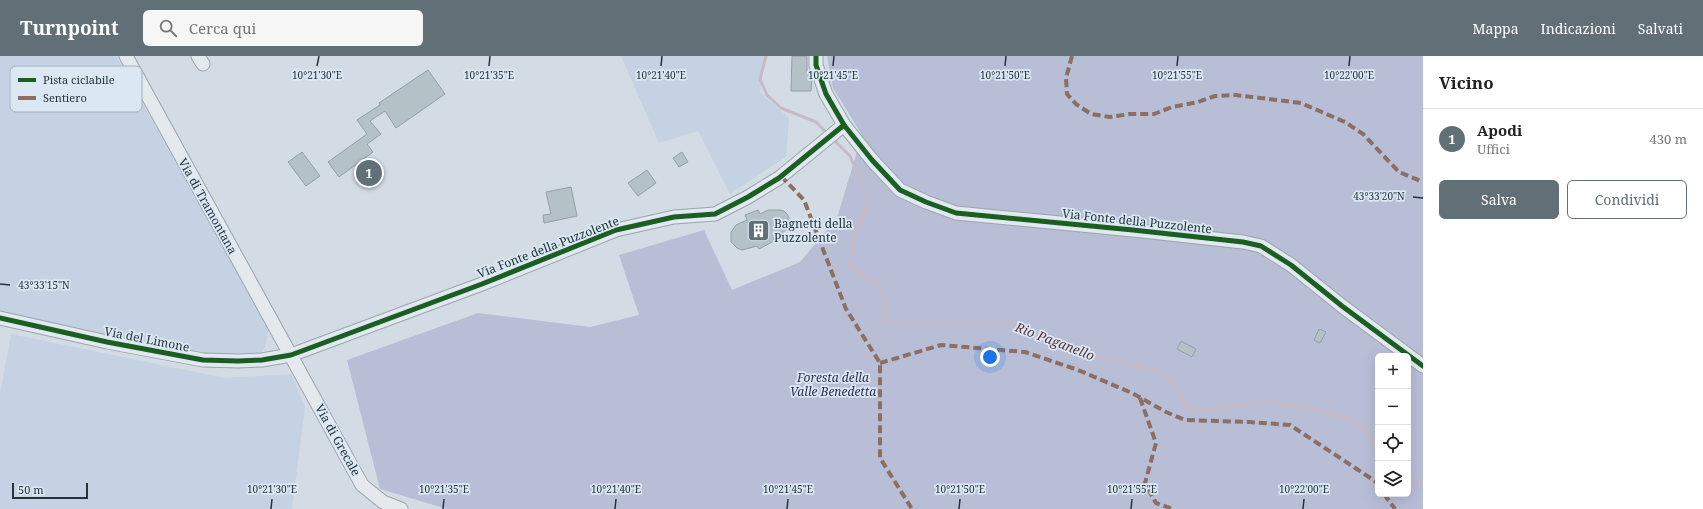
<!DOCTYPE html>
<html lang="it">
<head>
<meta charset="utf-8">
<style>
  body { margin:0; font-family:"Noto Serif",serif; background:#f6f6f6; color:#222 }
  .controls { position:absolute; right:12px; bottom:12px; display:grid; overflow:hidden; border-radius:6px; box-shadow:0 4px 16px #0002 }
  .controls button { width:36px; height:36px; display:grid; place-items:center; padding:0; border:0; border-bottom:1px solid #e0e0e0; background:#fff; color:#222; font:20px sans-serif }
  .scale { position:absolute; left:12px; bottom:10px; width:76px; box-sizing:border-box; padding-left:4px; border:2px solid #23343a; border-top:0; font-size:11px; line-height:14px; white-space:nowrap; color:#23343a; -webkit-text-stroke:3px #dbe8f4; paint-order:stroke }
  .you { position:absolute; left:990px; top:301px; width:14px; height:14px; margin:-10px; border:3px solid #fff; border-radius:50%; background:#1a73e8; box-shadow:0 0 0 6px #1a73e833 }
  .badge { display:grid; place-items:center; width:26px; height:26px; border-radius:50%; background:#616f76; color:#fff; font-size:13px; font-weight:700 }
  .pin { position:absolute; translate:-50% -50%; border:2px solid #fff; box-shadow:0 1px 4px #0006 }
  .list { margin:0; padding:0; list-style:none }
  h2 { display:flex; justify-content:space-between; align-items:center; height:52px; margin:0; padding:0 16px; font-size:17px }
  h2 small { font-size:13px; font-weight:400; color:#767676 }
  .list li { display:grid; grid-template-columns:26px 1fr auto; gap:12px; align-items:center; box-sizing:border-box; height:60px; padding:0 16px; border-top:1px solid #e0e0e0 }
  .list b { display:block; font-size:15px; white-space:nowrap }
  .list p { margin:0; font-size:13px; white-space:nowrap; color:#767676 }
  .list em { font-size:13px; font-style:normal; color:#767676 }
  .actions { display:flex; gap:8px; padding:12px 16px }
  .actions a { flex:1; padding:9px 0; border:1px solid #616f76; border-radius:6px; text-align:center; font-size:14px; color:#616f76 }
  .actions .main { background:#616f76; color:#fff }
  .icon { flex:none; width:22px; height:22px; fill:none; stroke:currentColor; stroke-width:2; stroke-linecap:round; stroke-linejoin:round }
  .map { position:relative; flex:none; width:1423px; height:453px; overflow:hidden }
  header { display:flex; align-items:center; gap:24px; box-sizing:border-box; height:56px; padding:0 20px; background:#616f76; color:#fff }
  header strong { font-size:19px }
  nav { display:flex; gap:22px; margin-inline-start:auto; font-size:14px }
  .search { width:280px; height:36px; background:#f6f6f6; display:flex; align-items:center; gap:10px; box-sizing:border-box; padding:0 14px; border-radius:6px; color:#767676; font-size:15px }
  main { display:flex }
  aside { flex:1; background:#fff }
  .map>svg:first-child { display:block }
</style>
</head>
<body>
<header>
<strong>Turnpoint</strong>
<div class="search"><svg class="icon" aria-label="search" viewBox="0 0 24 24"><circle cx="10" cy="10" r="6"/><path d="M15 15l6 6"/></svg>Cerca qui</div>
<nav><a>Mappa</a><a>Indicazioni</a><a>Salvati</a></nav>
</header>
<main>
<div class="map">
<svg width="1423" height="453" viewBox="0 0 1423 453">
  <rect width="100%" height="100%" fill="#d3dce5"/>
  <g fill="#c5d2e3">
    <polygon points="0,0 116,0 269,272 265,292 261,297 196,297 0,257"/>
    <polygon points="621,0 765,0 760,36 789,62 786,101 730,138 698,75 659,87"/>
    <polygon points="11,278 225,322 291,318 305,351 292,453 0,453 0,338"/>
  </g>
  <path fill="#b7bed6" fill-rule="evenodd" d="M827 0H1423V453H447L380 433 347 304 478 257 590 271 639 259 619 199 704 174 732 234 800 206 837 162 862 79 833 32ZM1378 300H1408V438H1378Z"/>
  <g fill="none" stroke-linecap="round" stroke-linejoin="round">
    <g stroke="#c6bac5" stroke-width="3">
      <polyline points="766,0 760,23 767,39 781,52 816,66 828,78"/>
      <polyline points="832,82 850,100 869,146 855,176 849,210 881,231 886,248 885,267 1007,267 1080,297 1123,306 1160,315 1174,325 1179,338 1188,353 1201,354 1245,348 1274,346 1308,352 1352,363 1368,375 1378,394"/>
      <polyline points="1408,419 1423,430"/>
    </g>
  </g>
  <g fill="#b4c2c8" stroke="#92a0a6">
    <polygon points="792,0 807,0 807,16 810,16 812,21 811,35 791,35"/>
    <polygon points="428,14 445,38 396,72 385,55 370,65 381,78 367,88 373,96 339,121 328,106 367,78 357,64 380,49 379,47"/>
    <polygon points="302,96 320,120 306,130 288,106"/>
    <polygon points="682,96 688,106 679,111 673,102"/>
    <polygon points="647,114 656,127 638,140 628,127"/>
    <polygon points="571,131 577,160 544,167 543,159 551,158 546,136"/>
    <polygon points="758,154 760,158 768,154 780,154 784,155 787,158 789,162 788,172 782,177 773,182 774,185 759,193 757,190 742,194 737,192 731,186 731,176 736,169 747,164 745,159"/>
    <polygon points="1319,273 1326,276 1320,287 1314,284"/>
    <polygon points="1181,285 1196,293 1192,301 1177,293"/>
  </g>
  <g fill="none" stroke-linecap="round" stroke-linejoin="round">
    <defs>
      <g id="minor">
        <polyline points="126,0 362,429 383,446 401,453"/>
        <polyline points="198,0 203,8"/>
        <polyline points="816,0 816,9 826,38 844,69 872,104 900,134 926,146 956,157 1133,174 1243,186 1261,190 1291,209 1342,250 1423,310"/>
        <polyline points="0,262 107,286 203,304 238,305 262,304 291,299 482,228 616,174 674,161 715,158 748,141 779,122 844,69"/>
      </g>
    </defs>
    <use href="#minor" stroke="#9ba4ab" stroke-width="15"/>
    <use href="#minor" stroke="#e4e9ee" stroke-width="13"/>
    <g stroke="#8d6e63" stroke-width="4" stroke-dasharray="8 4" stroke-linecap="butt">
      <polyline points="1072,0 1066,22 1067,38 1076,48 1091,58 1110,61 1130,58 1154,58 1172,51 1198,46 1215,40 1236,39 1301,47 1345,66 1363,78 1399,116 1423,126"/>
      <polyline points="781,120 804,144 846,253 880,307 880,402 912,453"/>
      <polyline points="880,307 941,289 1025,296 1078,314 1132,337 1166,356 1185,364 1249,366 1290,369 1375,425 1378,429"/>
      <polyline points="1140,342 1156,387 1145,427 1156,447 1173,453"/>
      <polyline points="1384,438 1395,453"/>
    </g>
    <defs>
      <g id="cycleway">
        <polyline points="816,0 816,9 826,38 844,69 872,104 900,134 926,146 956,157 1133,174 1243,186 1261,190 1291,209 1342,250 1423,310"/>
        <polyline points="0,262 107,286 203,304 238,305 262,304 291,299 482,228 616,174 674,161 715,158 748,141 779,122 844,69"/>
      </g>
    </defs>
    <use href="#cycleway" stroke="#dbe8f4" stroke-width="8"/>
    <use href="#cycleway" stroke="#1b5e20" stroke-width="5"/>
  </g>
  <path fill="none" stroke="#23343a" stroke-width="1.5" d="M317 10 319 0M489 10 490 0M661 10 662 0M833 10 834 0M1005 10 1006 0M1177 10 1178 0M1349 10 1350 0M1413 141 1423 142M0 228 10 229M271 453 272 443M443 453 444 443M615 453 616 443M787 453 788 443M959 453 960 443M1131 453 1132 443M1303 453 1304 443"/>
  <defs>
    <symbol id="building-square" viewBox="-11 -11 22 22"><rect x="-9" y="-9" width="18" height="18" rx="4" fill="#616f76" stroke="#dbe8f4"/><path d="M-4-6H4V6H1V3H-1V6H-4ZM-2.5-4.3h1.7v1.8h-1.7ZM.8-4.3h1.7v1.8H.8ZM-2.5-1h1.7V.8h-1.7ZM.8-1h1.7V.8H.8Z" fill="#fff"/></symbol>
  </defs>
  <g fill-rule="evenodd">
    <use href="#building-square" x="746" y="162" width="25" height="25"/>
  </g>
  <g text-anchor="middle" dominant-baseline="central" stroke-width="3.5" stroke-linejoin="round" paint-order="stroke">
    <g font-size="12" fill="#23343a" stroke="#dbe8f4">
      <text transform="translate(208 150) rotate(61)">Via di Tramontana</text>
      <text transform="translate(1137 165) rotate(6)">Via Fonte della Puzzolente</text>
      <text transform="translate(548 191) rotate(-21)">Via Fonte della Puzzolente</text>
      <text transform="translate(147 283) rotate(11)">Via del Limone</text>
      <text transform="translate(338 384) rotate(61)">Via di Grecale</text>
    </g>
    <g font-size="12" fill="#23343a" stroke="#dbe8f4" text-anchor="start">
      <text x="774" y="167">Bagnetti della<tspan x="774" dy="14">Puzzolente</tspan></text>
    </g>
    <g font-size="12" font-style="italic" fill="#2d2b54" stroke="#dbe8f4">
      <text x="833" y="321">Foresta della<tspan x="833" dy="14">Valle Benedetta</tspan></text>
    </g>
    <g font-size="13" font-style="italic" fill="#58343e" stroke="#dbe8f4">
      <text transform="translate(1055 285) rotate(21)">Rio Paganello</text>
    </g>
  </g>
  <rect x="10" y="10" width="132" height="46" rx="6" fill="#dbe8f4" stroke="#a4b2bc" stroke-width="1"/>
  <rect x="18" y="22" width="18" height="4" fill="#1b5e20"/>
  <rect x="18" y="40" width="18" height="4" fill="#8d6e63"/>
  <g font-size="11" fill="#23343a">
    <text x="43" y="28">Pista ciclabile</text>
    <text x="43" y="46">Sentiero</text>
  </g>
  <g font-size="10" text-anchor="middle" fill="#23343a" stroke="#dbe8f4" stroke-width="3.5" stroke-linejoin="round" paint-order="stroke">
    <text x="317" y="23">10°21'30"E</text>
    <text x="489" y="23">10°21'35"E</text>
    <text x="661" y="23">10°21'40"E</text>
    <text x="833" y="23">10°21'45"E</text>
    <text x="1005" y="23">10°21'50"E</text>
    <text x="1177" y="23">10°21'55"E</text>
    <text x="1349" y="23">10°22'00"E</text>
    <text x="1379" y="144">43°33'20"N</text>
    <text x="44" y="233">43°33'15"N</text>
    <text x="272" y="437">10°21'30"E</text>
    <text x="444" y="437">10°21'35"E</text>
    <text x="616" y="437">10°21'40"E</text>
    <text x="788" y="437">10°21'45"E</text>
    <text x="960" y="437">10°21'50"E</text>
    <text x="1132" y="437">10°21'55"E</text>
    <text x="1304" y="437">10°22'00"E</text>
  </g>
</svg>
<div class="controls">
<button>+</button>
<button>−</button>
<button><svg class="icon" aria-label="locate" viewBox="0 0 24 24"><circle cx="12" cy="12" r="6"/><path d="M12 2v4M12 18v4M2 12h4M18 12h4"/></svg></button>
<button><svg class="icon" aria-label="layers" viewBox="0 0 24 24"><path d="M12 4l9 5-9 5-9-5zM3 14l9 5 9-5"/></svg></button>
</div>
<div class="scale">50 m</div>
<div class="you"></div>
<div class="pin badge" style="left:369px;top:117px">1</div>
</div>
<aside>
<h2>Vicino<small></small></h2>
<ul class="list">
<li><span class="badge">1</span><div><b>Apodi</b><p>Uffici</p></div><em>430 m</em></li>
</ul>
<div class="actions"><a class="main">Salva</a><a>Condividi</a></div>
</aside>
</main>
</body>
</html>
